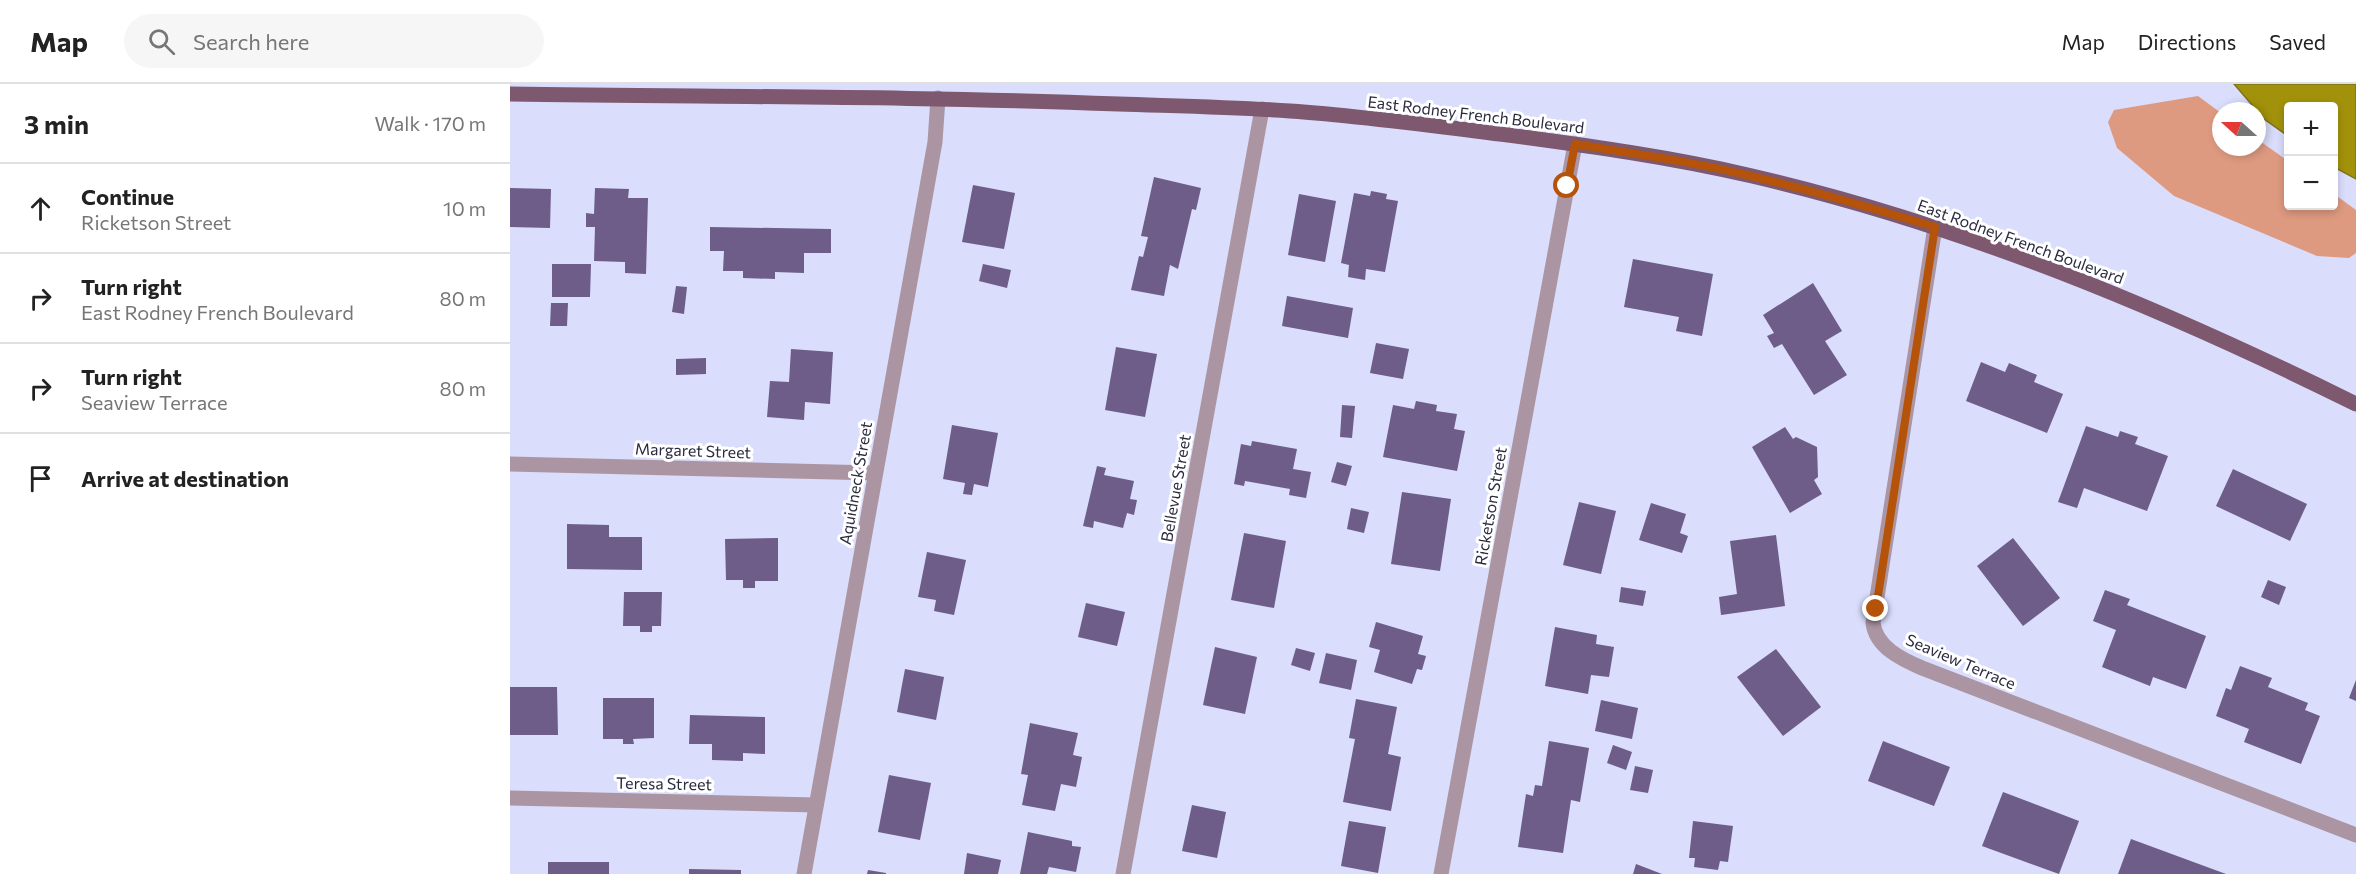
<!DOCTYPE html>
<html lang="en">
<head>
<meta charset="utf-8">
<style>
  body { margin:0; font-family:Commissioner,sans-serif; background:#f6f6f6; color:#222 }
  .controls { position:absolute; right:18px; top:18px; display:grid; overflow:hidden; border-radius:6px; box-shadow:0 3px 9px #0003 }
  .controls button { width:54px; height:54px; display:grid; place-items:center; padding:0; border:0; border-bottom:2px solid #e0e0e0; background:#fff; color:#222; font:30px sans-serif }
  .compass { position:absolute; left:1702px; top:18px; width:54px; height:54px; border-radius:50%; background:#fff; box-shadow:0 3px 9px #0003; rotate:291deg }
  .stop { position:absolute; width:18px; height:18px; margin:-14px; border:4px solid #b45309; border-radius:50%; background:#fff }
  .stop.end { background:#b45309; border-color:#fff; box-shadow:0 2px 6px #0008 }
  .list { margin:0; padding:0; list-style:none }
  h2 { display:flex; justify-content:space-between; align-items:center; height:78px; margin:0; padding:0 24px; font-size:26px }
  h2 small { font-size:20px; font-weight:400; color:#767676 }
  .list li { display:grid; grid-template-columns:39px 1fr auto; gap:18px; align-items:center; box-sizing:border-box; height:90px; padding:0 24px; border-top:2px solid #e0e0e0 }
  .list b { display:block; font-size:22px; white-space:nowrap }
  .list p { margin:0; font-size:20px; white-space:nowrap; color:#767676 }
  .list em { font-size:20px; font-style:normal; color:#767676 }
  .icon { flex:none; width:33px; height:33px; fill:none; stroke:currentColor; stroke-width:2; stroke-linecap:round; stroke-linejoin:round }
  .map { position:relative; flex:none; width:1846px; height:790px; overflow:hidden }
  header { display:flex; align-items:center; gap:36px; box-sizing:border-box; height:84px; padding:0 30px; background:#fff; border-bottom:2px solid #e0e0e0 }
  header strong { font-size:28px }
  nav { display:flex; gap:33px; margin-inline-start:auto; font-size:21px }
  .search { width:420px; height:54px; background:#f6f6f6; display:flex; align-items:center; gap:15px; box-sizing:border-box; padding:0 21px; border-radius:33px; color:#767676; font-size:22px }
  main { display:flex }
  aside { flex:1; background:#fff }
  .map>svg:first-child { display:block }
</style>
</head>
<body>
<header>
<strong>Map</strong>
<div class="search"><svg class="icon" aria-label="search" viewBox="0 0 24 24"><circle cx="10" cy="10" r="6"/><path d="M15 15l6 6"/></svg>Search here</div>
<nav><a>Map</a><a>Directions</a><a>Saved</a></nav>
</header>
<main>
<aside>
<h2>3 min<small>Walk · 170 m</small></h2>
<ul class="list">
<li><svg class="icon" aria-label="ahead" viewBox="0 0 24 24"><path d="M12 20V5M6 11l6-6 6 6"/></svg><div><b>Continue</b><p>Ricketson Street</p></div><em>10 m</em></li>
<li><svg class="icon" aria-label="right" viewBox="0 0 24 24"><path d="M7 20v-9h11M14 6l5 5-5 5"/></svg><div><b>Turn right</b><p>East Rodney French Boulevard</p></div><em>80 m</em></li>
<li><svg class="icon" aria-label="right" viewBox="0 0 24 24"><path d="M7 20v-9h11M14 6l5 5-5 5"/></svg><div><b>Turn right</b><p>Seaview Terrace</p></div><em>80 m</em></li>
<li><svg class="icon" aria-label="arrive" viewBox="0 0 24 24"><path d="M6 21V4h12l-3 4 3 4H6"/></svg><div><b>Arrive at destination</b></div></li>
</ul>
</aside>
<div class="map">
<svg width="1846" height="790" viewBox="0 0 1846 790">
  <rect width="100%" height="100%" fill="#daddfc"/>
  <polygon fill="#de9a81" points="1688,12 1711,29 1711,63 1747,63 1747,55 1778,77 1778,122 1824,122 1824,110 1846,126 1846,169 1839,174 1807,172 1664,112 1607,64 1598,38 1604,26"/>
  <polygon fill="#a2920b" stroke="#7e731b" stroke-width="1.5" points="1724,0 1846,0 1846,95 1824,83 1824,22 1778,22 1778,52 1754,35"/>
  <g fill="#6d5d88">
    <polygon points="644,93 691,104 686,126 682,125 668,185 660,181 654,212 621,206 629,172 633,173 638,153 631,152"/>
    <polygon points="463,101 505,109 494,165 452,158"/>
    <polygon points="0,104 41,105 40,144 0,143"/>
    <polygon points="85,104 119,105 118,114 138,114 136,190 115,189 115,178 84,177 85,143 76,143 76,129 84,130"/>
    <polygon points="861,107 877,110 876,115 888,117 875,188 856,185 855,196 838,193 839,181 831,179 844,109 860,112"/>
    <polygon points="789,110 826,117 815,178 778,171"/>
    <polygon points="200,143 321,145 321,169 294,169 294,189 265,188 265,195 233,194 233,187 213,187 214,167 200,167"/>
    <polygon points="1123,175 1203,190 1192,252 1166,247 1169,233 1114,223"/>
    <polygon points="42,180 81,180 80,213 42,213"/>
    <polygon points="473,180 501,186 497,204 469,197"/>
    <polygon points="1303,199 1332,247 1315,257 1337,291 1304,311 1272,260 1264,264 1257,252 1264,249 1253,231"/>
    <polygon points="166,202 177,203 174,230 162,228"/>
    <polygon points="777,212 843,224 838,254 772,242"/>
    <polygon points="41,219 58,219 57,242 40,242"/>
    <polygon points="866,259 899,265 893,295 860,289"/>
    <polygon points="606,263 647,270 635,333 595,326"/>
    <polygon points="281,265 323,268 320,320 295,318 294,336 257,333 260,297 279,298"/>
    <polygon points="196,274 196,290 166,291 166,275"/>
    <polygon points="1471,278 1495,288 1499,279 1527,291 1524,298 1553,310 1537,349 1456,317"/>
    <polygon points="906,317 927,321 926,327 947,330 944,345 955,347 947,387 873,373 883,321 904,325"/>
    <polygon points="832,321 845,322 842,354 830,353"/>
    <polygon points="442,341 488,349 478,403 464,400 462,411 453,410 455,399 433,395"/>
    <polygon points="1576,342 1608,353 1610,347 1628,353 1625,360 1658,372 1637,427 1574,404 1567,424 1548,418"/>
    <polygon points="1275,343 1283,355 1286,353 1307,363 1308,393 1304,396 1312,410 1280,429 1242,363"/>
    <polygon points="742,357 787,365 783,385 801,388 796,414 779,411 780,405 735,397 734,402 724,400 731,360 741,362"/>
    <polygon points="827,378 842,382 836,402 821,398"/>
    <polygon points="587,382 596,384 594,391 624,397 620,415 627,416 624,431 617,429 613,444 584,437 583,444 573,442"/>
    <polygon points="1723,385 1797,420 1780,457 1706,422"/>
    <polygon points="892,408 941,415 930,487 881,480"/>
    <polygon points="1069,418 1106,427 1091,490 1053,481"/>
    <polygon points="1141,419 1176,430 1170,449 1178,452 1172,469 1129,456"/>
    <polygon points="841,424 859,428 854,449 837,445"/>
    <polygon points="57,440 99,441 99,453 132,453 132,486 57,485"/>
    <polygon points="734,449 776,457 764,524 721,516"/>
    <polygon points="1266,451 1275,522 1211,531 1209,513 1227,510 1220,457"/>
    <polygon points="268,454 268,497 245,497 245,504 233,504 233,496 216,496 215,455"/>
    <polygon points="1503,454 1550,514 1513,542 1467,482"/>
    <polygon points="417,468 456,476 444,531 424,527 426,516 408,513"/>
    <polygon points="1758,496 1776,503 1769,521 1751,513"/>
    <polygon points="1111,503 1136,507 1133,522 1109,518"/>
    <polygon points="1595,506 1620,515 1617,521 1696,552 1676,605 1643,593 1640,602 1592,583 1606,546 1583,537"/>
    <polygon points="114,508 152,508 151,542 142,542 142,548 130,548 130,542 113,542"/>
    <polygon points="576,519 615,528 607,562 568,553"/>
    <polygon points="866,538 913,552 908,570 916,572 912,586 907,585 902,600 864,588 870,566 859,563"/>
    <polygon points="1045,543 1087,551 1086,560 1104,563 1099,593 1081,591 1078,610 1035,602"/>
    <polygon points="705,563 747,573 735,630 693,621"/>
    <polygon points="786,564 805,569 800,587 781,581"/>
    <polygon points="1266,565 1311,623 1273,652 1227,593"/>
    <polygon points="816,569 847,576 841,606 809,599"/>
    <polygon points="1730,582 1762,594 1758,603 1798,619 1795,626 1810,632 1791,680 1734,658 1739,645 1706,632 1716,604 1721,606"/>
    <polygon points="395,585 434,593 426,636 387,628"/>
    <polygon points="1846,596 1846,617 1839,614"/>
    <polygon points="0,603 47,603 48,651 0,651"/>
    <polygon points="93,614 144,614 144,654 123,655 124,660 113,660 113,655 93,655"/>
    <polygon points="846,615 887,623 878,670 891,673 881,727 833,718 845,655 839,654"/>
    <polygon points="1091,616 1128,624 1122,655 1085,647"/>
    <polygon points="180,631 255,633 255,670 233,669 233,677 202,676 202,660 179,660"/>
    <polygon points="520,639 568,649 563,671 572,673 566,703 551,700 545,727 512,721 518,691 511,690"/>
    <polygon points="1039,657 1079,664 1070,718 1061,716 1053,769 1008,763 1016,710 1023,712 1025,701 1032,702"/>
    <polygon points="1373,657 1440,683 1424,722 1358,697"/>
    <polygon points="1103,661 1122,668 1116,686 1097,679"/>
    <polygon points="1125,682 1143,686 1138,709 1120,706"/>
    <polygon points="379,691 421,699 410,756 368,748"/>
    <polygon points="1493,708 1569,737 1549,790 1472,762"/>
    <polygon points="682,721 716,728 707,774 672,767"/>
    <polygon points="839,737 876,743 868,789 831,782"/>
    <polygon points="1183,737 1223,742 1218,778 1210,777 1208,786 1184,783 1185,774 1179,774"/>
    <polygon points="518,748 562,757 562,762 571,763 566,788 539,783 537,790 510,790"/>
    <polygon points="1621,755 1716,790 1608,790"/>
    <polygon points="457,769 491,776 488,790 454,790"/>
    <rect x="38" y="778" width="61" height="12"/>
    <polygon points="1126,780 1152,790 1123,790"/>
    <polygon points="179,785 231,786 231,790 179,790"/>
    <polygon points="358,786 376,789 376,790 357,790"/>
  </g>
  <g fill="none" stroke-linecap="round" stroke-linejoin="round">
    <g stroke="#ab95a2" stroke-width="15">
      <path d="M1425 143 1363 539C1366 563 1391 575 1412 584L1846 751"/>
      <polyline points="0,380 365,389"/>
      <polyline points="0,714 306,721"/>
      <polyline points="294,790 425,58 428,14"/>
      <polyline points="613,790 752,25"/>
      <polyline points="931,790 1065,60"/>
    </g>
    <path stroke="#7d586f" stroke-width="15" d="M0 10C203 13 406 12 609 20 666 22 723 23 780 27 853 32 926 42 998 51 1080 62 1161 73 1242 92 1453 141 1652 224 1846 320"/>
  </g>
  <g fill="none" stroke-linecap="round" stroke-linejoin="round">
    <path stroke="#b45309" stroke-width="8" d="M1057 102 1065 60C1125 70 1185 78 1245 93 1305 107 1365 125 1425 143L1366 525"/>
  </g>
  <g text-anchor="middle" dominant-baseline="central" stroke-width="6" stroke-linejoin="round" paint-order="stroke">
    <g font-size="16" fill="#2a2b3f" stroke="#fff">
      <text transform="translate(966 30) rotate(7)">East Rodney French Boulevard</text>
      <text transform="translate(1511 157) rotate(20)">East Rodney French Boulevard</text>
      <text transform="translate(183 366) rotate(2)">Margaret Street</text>
      <text transform="translate(345 399) rotate(-80)">Aquidneck Street</text>
      <text transform="translate(665 404) rotate(-80)">Bellevue Street</text>
      <text transform="translate(980 422) rotate(-80)">Ricketson Street</text>
      <text transform="translate(1451 577) rotate(23)">Seaview Terrace</text>
      <text transform="translate(154 699) rotate(1)">Teresa Street</text>
    </g>
  </g>
</svg>
<div class="controls">
<button>+</button>
<button>−</button>
</div>
<svg class="compass" viewBox="-18 -18 36 36"><path d="M0-13l5 13h-10z" fill="#e53935"/><path d="M0 13l5-13h-10z" fill="#767676"/></svg>
<div class="stop" style="left:1057px;top:102px"></div>
<div class="stop end" style="left:1366px;top:525px"></div>
</div>
</main>
</body>
</html>
